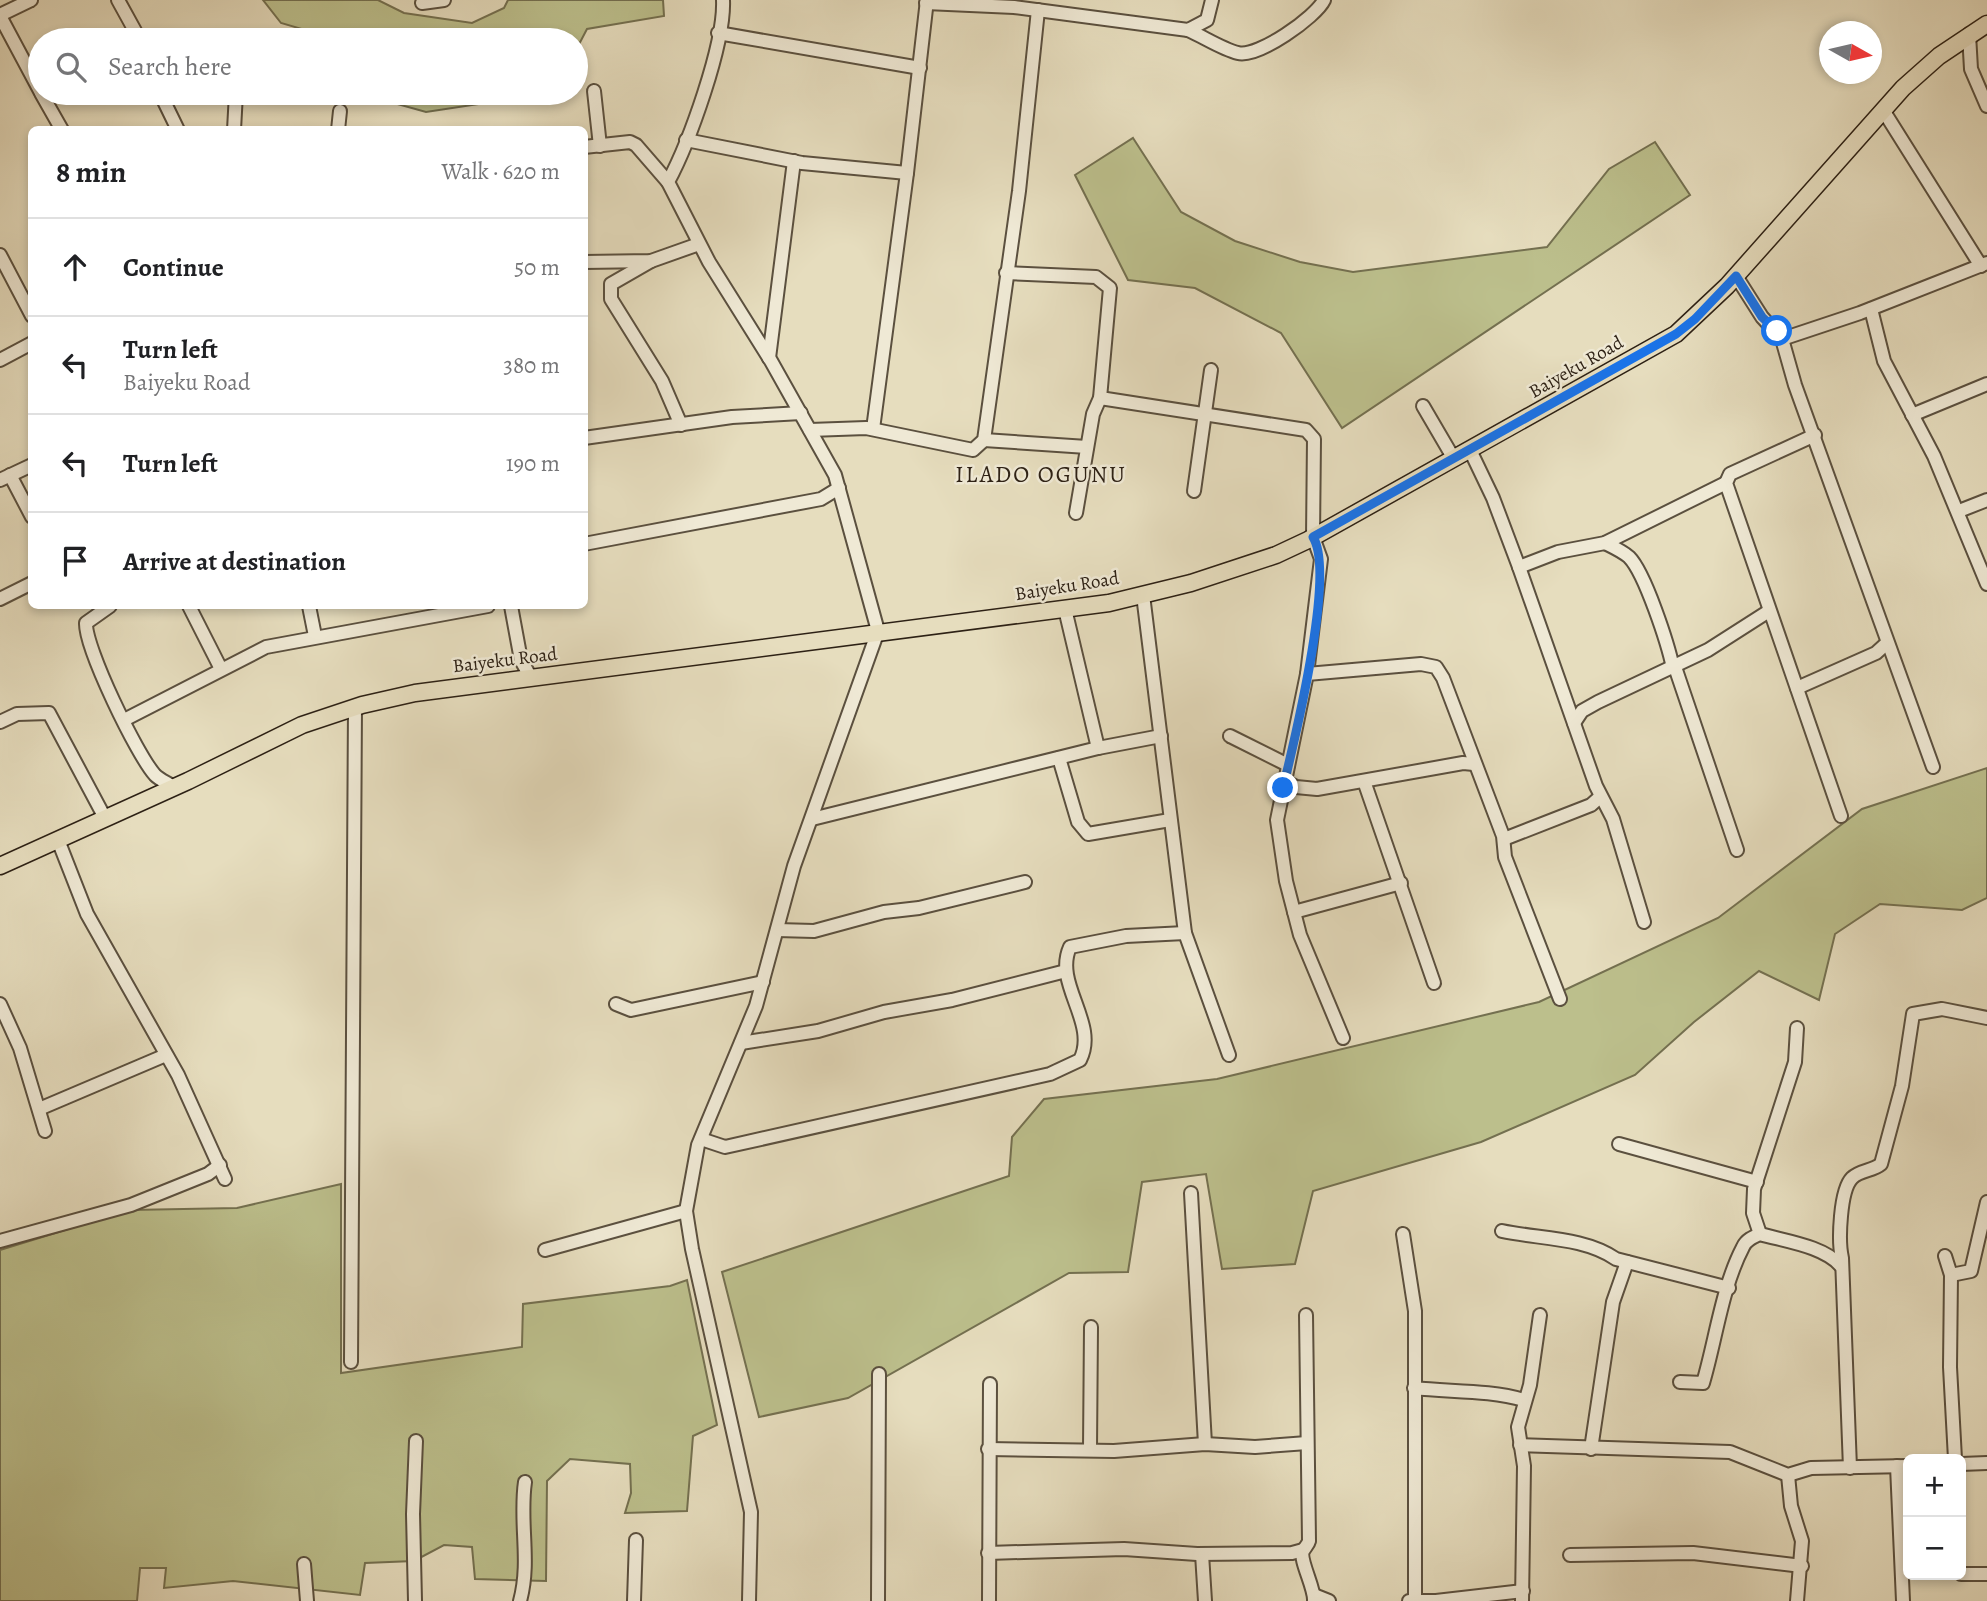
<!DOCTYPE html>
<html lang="en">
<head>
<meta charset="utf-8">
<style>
  body { margin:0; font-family:Alegreya,serif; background:#f6f6f6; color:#202124 }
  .controls { position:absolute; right:21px; bottom:21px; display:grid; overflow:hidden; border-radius:10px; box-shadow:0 4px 10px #0003 }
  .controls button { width:63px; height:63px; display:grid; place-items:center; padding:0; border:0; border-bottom:2px solid #e0e0e0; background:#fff; color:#202124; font:35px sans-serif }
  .compass { position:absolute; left:1819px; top:21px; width:63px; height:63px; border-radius:50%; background:#fff; box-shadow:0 4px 10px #0003; rotate:98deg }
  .stop { position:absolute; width:21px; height:21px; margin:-16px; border:5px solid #1a73e8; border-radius:50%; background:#fff }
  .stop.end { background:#1a73e8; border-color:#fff; box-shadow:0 2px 7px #0008 }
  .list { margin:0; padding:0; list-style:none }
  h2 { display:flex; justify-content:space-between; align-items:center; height:91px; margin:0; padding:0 28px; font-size:30px }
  h2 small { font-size:23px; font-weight:400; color:#757577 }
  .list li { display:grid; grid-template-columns:46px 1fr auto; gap:21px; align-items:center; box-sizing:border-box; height:98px; padding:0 28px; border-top:2px solid #e0e0e0 }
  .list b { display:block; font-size:26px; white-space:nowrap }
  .list p { margin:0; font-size:23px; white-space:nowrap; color:#757577 }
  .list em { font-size:23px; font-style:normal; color:#757577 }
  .icon { flex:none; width:38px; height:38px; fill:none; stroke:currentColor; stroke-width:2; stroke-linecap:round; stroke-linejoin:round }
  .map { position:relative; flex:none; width:1987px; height:1601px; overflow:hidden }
  .search { position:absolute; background:#fff; box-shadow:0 4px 10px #0003; left:28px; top:28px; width:560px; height:77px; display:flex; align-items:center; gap:18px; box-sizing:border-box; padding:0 24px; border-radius:38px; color:#757577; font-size:26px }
  .panel { position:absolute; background:#fff; box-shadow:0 4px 10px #0003; left:28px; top:126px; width:560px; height:483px; border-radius:10px }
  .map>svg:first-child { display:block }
</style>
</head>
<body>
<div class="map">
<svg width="1987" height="1601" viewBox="0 0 1987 1601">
  <rect width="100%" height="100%" fill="#e6ddbe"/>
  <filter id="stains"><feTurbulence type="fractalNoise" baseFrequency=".00286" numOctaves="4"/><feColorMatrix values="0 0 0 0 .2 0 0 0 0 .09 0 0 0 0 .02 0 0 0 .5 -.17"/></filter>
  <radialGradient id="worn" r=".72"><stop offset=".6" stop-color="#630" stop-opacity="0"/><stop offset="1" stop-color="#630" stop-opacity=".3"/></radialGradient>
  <g fill="#bcbf8c" stroke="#747050" stroke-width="2">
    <polygon points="263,0 378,0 404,13 472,23 504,8 508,0 663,0 664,16 587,29 576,50 576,40 339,40 281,23"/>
    <polygon points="358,93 527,93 519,98 426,112"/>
    <polygon points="1133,138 1181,212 1235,241 1300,262 1353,272 1547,247 1609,169 1655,142 1690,195 1342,428 1281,333 1195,288 1128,280 1075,175"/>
    <polygon points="1987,768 1987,898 1962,910 1880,904 1835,934 1819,1000 1759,971 1694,1022 1635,1075 1481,1142 1313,1191 1295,1264 1222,1269 1206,1174 1142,1182 1128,1272 1069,1273 848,1398 759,1417 722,1272 1009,1176 1012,1137 1044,1099 1217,1079 1539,1002 1718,918 1862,809"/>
    <polygon points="341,1184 341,1373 522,1347 523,1304 670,1286 687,1280 717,1425 693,1436 687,1511 625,1513 631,1493 630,1464 570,1459 547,1481 546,1581 475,1579 472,1547 444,1545 414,1561 365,1563 360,1595 233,1581 164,1588 166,1568 140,1568 137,1601 0,1601 0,1250 130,1210 237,1208"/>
  </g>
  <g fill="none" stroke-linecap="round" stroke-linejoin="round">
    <defs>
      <g id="minor">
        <polyline points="118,0 140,40"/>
        <path d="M723 0C725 44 689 143 668 182L709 262 771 361 835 475 878 631 794 866 756 1006 698 1145 686 1211 692 1249 751 1512 749 1601"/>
        <polyline points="422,3 444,0"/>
        <polyline points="926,3 1014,7 1188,30 1207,20 1212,0"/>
        <polyline points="0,15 31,0"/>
        <polyline points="0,16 40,91"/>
        <path d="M1188 30C1204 37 1222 49 1238 53 1258 58 1316 17 1324 0"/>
        <polyline points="718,33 920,68"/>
        <polyline points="1969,34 1971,69 1987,106"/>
        <polyline points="594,91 600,146"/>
        <polyline points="41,93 62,130"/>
        <polyline points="160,93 178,130"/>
        <polyline points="1883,110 1981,266"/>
        <polyline points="234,130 236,93"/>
        <polyline points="338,130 340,111"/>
        <polyline points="686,140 802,163 907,173"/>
        <polyline points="584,147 630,142 636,145 668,182"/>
        <polyline points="0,255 32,316"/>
        <polyline points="651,261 611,284 611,299 662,381 681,425"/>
        <polyline points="584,262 651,261 699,244"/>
        <polyline points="1006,273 1096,277 1110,288 1100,398 1093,414 1076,513"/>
        <polyline points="1736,276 1762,317 1782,339 1795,385 1933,767"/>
        <polyline points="1871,309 1884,361 1934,456 1987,584"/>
        <polyline points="1782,339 1860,313 1987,263"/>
        <polyline points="769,358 794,161"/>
        <polyline points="0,360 32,343"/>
        <polyline points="1100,398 1306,430 1314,439 1313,537 1321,559 1307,674 1277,820 1286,881 1300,935 1343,1038"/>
        <polyline points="1423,406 1454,459"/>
        <polyline points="1912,415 1987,384"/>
        <polyline points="873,429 907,173 927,0"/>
        <polyline points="810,430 866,428 973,450 984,440 1019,191 1038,10"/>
        <polyline points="1815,435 1730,474 1726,483 1841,816"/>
        <polyline points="584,438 732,417 801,413"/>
        <polyline points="984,440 1087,447"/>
        <polyline points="1470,450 1493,498 1519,567 1596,786 1613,819 1644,922"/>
        <polyline points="10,475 32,517"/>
        <polyline points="0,480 32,465"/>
        <polyline points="1194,491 1211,370"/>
        <polyline points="1959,511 1987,500"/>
        <path d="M1605 543C1613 547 1622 551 1629 557 1645 573 1668 644 1673 668"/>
        <polyline points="584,544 821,499 839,488"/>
        <polyline points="1519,567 1558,552 1605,543 1726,483"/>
        <polyline points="1143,595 1185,933 1229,1055"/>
        <polyline points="0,599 32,583"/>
        <path d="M110 606 86 623C85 648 137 755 155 775 160 780 168 783 173 787"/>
        <polyline points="189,606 221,669"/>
        <polyline points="309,606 315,636"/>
        <polyline points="511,606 521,660 531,678"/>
        <polyline points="1065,609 1098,748"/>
        <polyline points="1675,667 1737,850"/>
        <polyline points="1307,674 1421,664 1436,667 1443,678 1503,836 1505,857 1560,999"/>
        <polyline points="1797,688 1876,653 1887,643"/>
        <polyline points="124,720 266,647 488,606"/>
        <polyline points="0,722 17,714 49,713 105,818"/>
        <polyline points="1574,723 1582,711 1598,702 1708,650 1769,611"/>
        <polyline points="1230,736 1288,765"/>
        <polyline points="1059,758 1078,822 1088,834 1170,820"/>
        <polyline points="1284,781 1296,787 1317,789 1463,763 1474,764"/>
        <polyline points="1364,781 1434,983"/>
        <polyline points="812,819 1098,748 1161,736"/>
        <polyline points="1504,839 1591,805 1600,797"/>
        <polyline points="58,840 87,914 178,1075 225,1179"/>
        <polyline points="1294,912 1401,883"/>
        <polyline points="777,930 814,931 884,912 919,908 1025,882"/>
        <polyline points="0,1004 20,1048 45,1131"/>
        <polyline points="616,1004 631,1010 763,982"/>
        <polyline points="741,1043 818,1031 884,1012 952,1000 1066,971"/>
        <polyline points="39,1109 166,1055"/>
        <path d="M701 1139 725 1147 1050 1074 1080 1060C1099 1023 1053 984 1070 947L1126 936 1185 933"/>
        <polyline points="1619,1144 1757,1182"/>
        <polyline points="1191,1193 1205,1444"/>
        <path d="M1502 1231C1539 1239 1584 1237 1616 1259L1729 1288"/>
        <polyline points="1403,1234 1415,1311 1415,1600"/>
        <polyline points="1760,1234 1753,1213 1754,1189 1795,1062 1797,1028"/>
        <polyline points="0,1241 131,1205 208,1174 220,1165"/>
        <polyline points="545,1250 686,1211"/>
        <polyline points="1945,1256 1951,1275 1950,1367 1955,1459"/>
        <polyline points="1951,1275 1971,1271 1987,1202"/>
        <path d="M1306 1315 1309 1541C1308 1545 1305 1547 1303 1551 1299 1560 1315 1588 1314 1601"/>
        <polyline points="351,1362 355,707"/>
        <path d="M1680 1382 1703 1383C1716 1339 1722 1287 1743 1247 1746 1240 1753 1237 1760 1234 1784 1241 1824 1246 1841 1266"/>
        <path d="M1414 1388C1451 1392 1489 1390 1524 1400"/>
        <polyline points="1520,1445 1730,1452 1788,1475 1811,1468 1908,1466"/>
        <polyline points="1090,1448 1091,1327"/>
        <polyline points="988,1449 1114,1451 1205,1444 1255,1447 1307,1443"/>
        <polyline points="1591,1449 1613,1302 1627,1262"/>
        <polyline points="1961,1464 1987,1463"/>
        <polyline points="1897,1466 1903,1601"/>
        <path d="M1850 1468 1842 1258C1838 1241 1840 1190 1852 1178 1860 1170 1873 1171 1881 1164L1902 1086 1913 1014 1942 1009 1987 1018"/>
        <polyline points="1788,1475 1791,1506 1802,1541 1797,1601"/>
        <polyline points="988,1553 1124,1549 1197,1554 1292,1553 1303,1550"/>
        <polyline points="1202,1554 1205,1601"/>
        <polyline points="1570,1555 1693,1553 1802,1566"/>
        <polyline points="304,1564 307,1601"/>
        <polyline points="1961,1574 1987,1574"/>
        <polyline points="1314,1595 1329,1601"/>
        <polyline points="415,1601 413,1514 416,1441"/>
        <path d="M520 1601C531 1561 519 1522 525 1482"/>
        <polyline points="634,1601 636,1540"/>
        <polyline points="878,1601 879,1374"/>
        <polyline points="989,1601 990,1384"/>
        <polyline points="1409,1601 1436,1601 1523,1591"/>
        <polyline points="1522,1601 1524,1466 1518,1427 1530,1385 1540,1315"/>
      </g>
      <polyline id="major" points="0,866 188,781 302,725 362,705 415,693 1109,603 1191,583 1276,555 1308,540 1676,334 1727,286 1903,88 1939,56 1987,24"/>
    </defs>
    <use href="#minor" stroke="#5b503f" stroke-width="16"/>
    <use href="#major" stroke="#2d2115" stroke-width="19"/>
    <use href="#minor" stroke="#efe9d5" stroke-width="12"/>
    <use href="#major" stroke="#e6ddbe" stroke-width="16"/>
  </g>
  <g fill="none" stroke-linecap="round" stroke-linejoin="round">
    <path stroke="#1a73e8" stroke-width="9" d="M1283 788C1294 742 1336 574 1313 537L1676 334 1695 319 1736 276 1762 317 1777 331"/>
  </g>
  <g text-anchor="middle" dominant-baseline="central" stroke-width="5" stroke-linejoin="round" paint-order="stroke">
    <g font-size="19" fill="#2d2115" stroke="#efe9d5">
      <text transform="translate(1576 367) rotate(-30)">Baiyeku Road</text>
      <text transform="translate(1067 586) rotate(-9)">Baiyeku Road</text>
      <text transform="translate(505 660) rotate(-7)">Baiyeku Road</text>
    </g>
    <g font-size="23" letter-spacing="2" fill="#2d2115" stroke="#efe9d5">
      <text x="1041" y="474">ILADO OGUNU</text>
    </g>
  </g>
  <rect width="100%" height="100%" filter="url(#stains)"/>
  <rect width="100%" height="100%" fill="url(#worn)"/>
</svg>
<div class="controls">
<button>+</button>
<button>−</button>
</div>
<svg class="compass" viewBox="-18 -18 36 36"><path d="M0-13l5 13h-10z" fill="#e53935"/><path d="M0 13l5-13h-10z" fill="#757577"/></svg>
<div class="stop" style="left:1777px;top:331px"></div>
<div class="stop end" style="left:1283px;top:788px"></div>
<div class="search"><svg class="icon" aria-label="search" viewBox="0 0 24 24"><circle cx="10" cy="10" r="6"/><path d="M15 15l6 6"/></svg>Search here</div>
<section class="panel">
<h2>8 min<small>Walk · 620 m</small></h2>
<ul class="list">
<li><svg class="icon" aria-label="ahead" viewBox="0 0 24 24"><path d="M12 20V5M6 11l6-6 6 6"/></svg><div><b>Continue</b></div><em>50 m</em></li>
<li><svg class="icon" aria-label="left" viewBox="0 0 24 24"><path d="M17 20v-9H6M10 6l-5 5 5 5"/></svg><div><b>Turn left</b><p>Baiyeku Road</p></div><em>380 m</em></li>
<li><svg class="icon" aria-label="left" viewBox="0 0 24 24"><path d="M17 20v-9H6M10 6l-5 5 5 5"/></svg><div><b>Turn left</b></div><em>190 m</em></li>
<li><svg class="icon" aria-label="arrive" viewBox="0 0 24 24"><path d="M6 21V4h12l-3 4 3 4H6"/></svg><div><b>Arrive at destination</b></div></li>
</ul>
</section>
</div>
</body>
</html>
